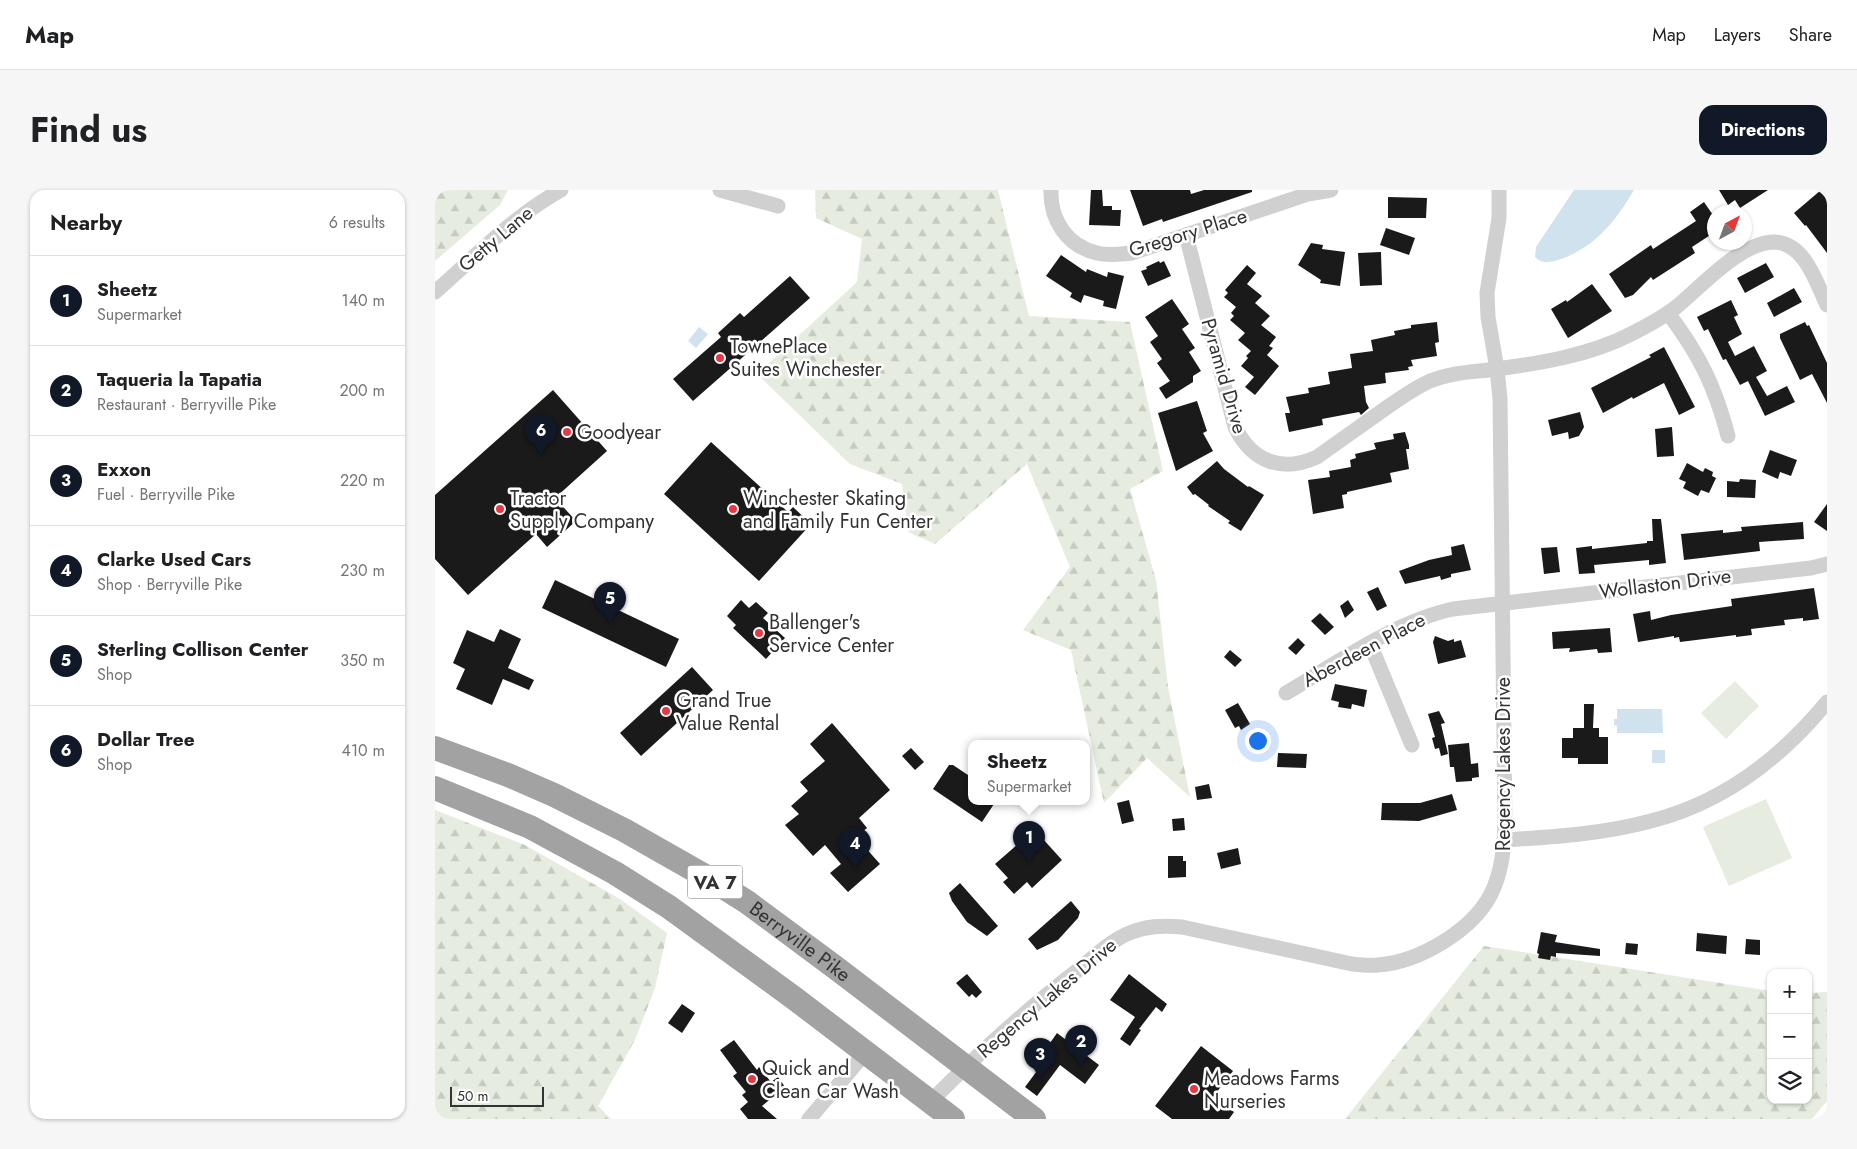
<!DOCTYPE html>
<html lang="en">
<head>
<meta charset="utf-8">
<style>
  body { margin:0; font-family:Jost,sans-serif; background:#f6f6f6; color:#202124 }
  .controls { position:absolute; right:15px; bottom:15px; display:grid; overflow:hidden; border-radius:10px; box-shadow:0 1px 4px #0004 }
  .controls button { width:45px; height:45px; display:grid; place-items:center; padding:0; border:0; border-bottom:1px solid #e0e0e0; background:#fff; color:#202124; font:25px sans-serif }
  .compass { position:absolute; left:1272px; top:15px; width:45px; height:45px; border-radius:50%; background:#fff; box-shadow:0 1px 4px #0004; rotate:41deg }
  .scale { position:absolute; left:15px; bottom:12px; width:94px; box-sizing:border-box; padding-left:5px; border:2px solid #333; border-top:0; font-size:14px; line-height:18px; white-space:nowrap; color:#333; -webkit-text-stroke:4px #fff; paint-order:stroke }
  .you { position:absolute; left:822px; top:550px; width:18px; height:18px; margin:-12px; border:4px solid #fff; border-radius:50%; background:#1a73e8; box-shadow:0 0 0 8px #1a73e833 }
  .badge { display:grid; place-items:center; width:32px; height:32px; border-radius:50%; background:#111827; color:#fff; font-size:16px; font-weight:700 }
  .pin { position:absolute; translate:-50% -41px; filter:drop-shadow(0 1px 2px #0008) }
  .pin::after { content:''; position:absolute; top:26px; width:18px; height:15px; background:inherit; clip-path:polygon(0 0,100% 0,50% 100%) }
  .popup { position:absolute; left:533px; top:550px; width:122px; height:65px; box-sizing:border-box; display:grid; place-content:center; border-radius:10px; background:#fff; filter:drop-shadow(0 1px 4px #0005); font-size:16px; white-space:nowrap; color:#757577 }
  .popup b { font-size:19px; color:#202124 }
  .popup::after { content:''; position:absolute; left:50%; top:100%; margin-left:-10px; border:10px solid transparent; border-top-color:#fff }
  .list { margin:0; padding:0; list-style:none }
  h2 { display:flex; justify-content:space-between; align-items:center; height:65px; margin:0; padding:0 20px; font-size:21px }
  h2 small { font-size:16px; font-weight:400; color:#757577 }
  .list li { display:grid; grid-template-columns:32px 1fr auto; gap:15px; align-items:center; box-sizing:border-box; height:90px; padding:0 20px; border-top:1px solid #e0e0e0 }
  .list b { display:block; font-size:19px; white-space:nowrap }
  .list p { margin:0; font-size:16px; white-space:nowrap; color:#757577 }
  .list em { font-size:16px; font-style:normal; color:#757577 }
  .icon { flex:none; width:28px; height:28px; fill:none; stroke:currentColor; stroke-width:2; stroke-linecap:round; stroke-linejoin:round }
  .map { position:relative; flex:none; width:1392px; height:929px; overflow:hidden; border-radius:15px }
  header { display:flex; align-items:center; gap:30px; box-sizing:border-box; height:70px; padding:0 25px; background:#fff; border-bottom:1px solid #e0e0e0 }
  header strong { font-size:24px }
  nav { display:flex; gap:28px; margin-inline-start:auto; font-size:18px }
  .intro { display:flex; align-items:center; justify-content:space-between; box-sizing:border-box; height:120px; padding:0 30px }
  h1 { margin:0; font-size:35px }
  .button { padding:12px 22px; border-radius:15px; background:#111827; color:#fff; font-size:18px; font-weight:700 }
  main { display:flex; gap:30px; padding:0 30px }
  aside { flex:1; background:#fff; border-radius:15px; box-shadow:0 1px 4px #0004 }
  .map>svg:first-child { display:block }
</style>
</head>
<body>
<header>
<strong>Map</strong>
<nav><a>Map</a><a>Layers</a><a>Share</a></nav>
</header>
<div class="intro"><h1>Find us</h1><a class="button">Directions</a></div>
<main>
<aside>
<h2>Nearby<small>6 results</small></h2>
<ul class="list">
<li><span class="badge">1</span><div><b>Sheetz</b><p>Supermarket</p></div><em>140 m</em></li>
<li><span class="badge">2</span><div><b>Taqueria la Tapatia</b><p>Restaurant · Berryville Pike</p></div><em>200 m</em></li>
<li><span class="badge">3</span><div><b>Exxon</b><p>Fuel · Berryville Pike</p></div><em>220 m</em></li>
<li><span class="badge">4</span><div><b>Clarke Used Cars</b><p>Shop · Berryville Pike</p></div><em>230 m</em></li>
<li><span class="badge">5</span><div><b>Sterling Collison Center</b><p>Shop</p></div><em>350 m</em></li>
<li><span class="badge">6</span><div><b>Dollar Tree</b><p>Shop</p></div><em>410 m</em></li>
</ul>
</aside>
<div class="map">
<svg width="1392" height="929" viewBox="0 0 1392 929">
  <defs>
    <pattern id="forest-firs" width="22" height="20" patternUnits="userSpaceOnUse" patternTransform="scale(1.25)"><rect width="22" height="20" fill="#e6ecdf"/><path d="M5 1l3.5 6h-7zM16 11l3.5 6h-7z" fill="#c6cbc0"/></pattern>
  </defs>
  <rect width="100%" height="100%" fill="#fff"/>
  <g fill="url(#forest-firs)">
    <polygon points="0,0 73,0 65,15 0,71"/>
    <polygon points="380,0 563,0 594,126 695,132 728,281 695,299 721,390 733,497 755,607 712,568 669,613 636,460 588,440 635,377 592,274 500,354 473,342 467,294 415,274 322,184 422,92 427,49 381,28"/>
    <polygon points="0,620 90,655 185,709 232,743 220,798 200,850 163,916 176,929 0,929"/>
    <polygon points="1049,756 1336,801 1336,910 1373,910 1373,803 1392,802 1392,911 1377,929 910,929"/>
  </g>
  <g fill="#e6ecdf">
    <polygon points="1300,491 1324,516 1291,549 1266,523"/>
    <polygon points="1331,609 1357,668 1294,696 1268,637"/>
  </g>
  <g fill="#cfe2ee">
    <path d="M1139 0H1199C1181 31 1160 57 1126 69 1116 72 1108 75 1100 67L1101 57Z"/>
    <polygon points="264,137 273,144 261,158 253,151"/>
    <polygon points="1182,519 1227,519 1228,543 1182,543 1182,536 1179,535 1179,529 1182,529"/>
    <rect x="1217" y="560" width="13" height="13"/>
  </g>
  <g fill="#1a1a1a">
    <polygon points="656,0 667,0 668,16 677,16 677,20 686,20 685,36 654,35"/>
    <polygon points="695,0 755,0 756,4 769,0 817,0 817,2 728,32 727,29 708,36"/>
    <polygon points="1284,0 1333,0 1305,18 1300,10 1293,15"/>
    <polygon points="1386,0 1392,8 1392,63 1371,35 1370,36 1359,23"/>
    <polygon points="953,7 992,8 991,28 953,28"/>
    <polygon points="1269,12 1280,28 1280,42 1257,57 1260,63 1218,90 1216,87 1198,105 1190,108 1174,84 1216,55 1218,59 1261,31 1255,22"/>
    <polygon points="951,38 980,48 974,65 945,55"/>
    <polygon points="876,53 888,55 887,59 910,62 905,96 885,93 886,90 863,75"/>
    <polygon points="946,62 947,95 925,96 923,63"/>
    <polygon points="626,65 651,82 652,79 672,87 673,82 689,86 681,119 668,116 669,111 649,105 646,113 635,107 637,103 611,86"/>
    <polygon points="724,71 725,73 729,71 736,86 713,96 706,81 712,79 711,77"/>
    <polygon points="1331,73 1339,87 1310,103 1302,88"/>
    <polygon points="812,75 821,83 812,94 827,106 820,113 835,126 826,135 841,147 834,156 838,158 832,165 844,176 820,205 810,197 819,187 806,176 813,168 811,166 816,161 803,150 810,143 795,130 799,126 796,123 801,117 789,107 793,103 790,100"/>
    <polygon points="355,86 375,108 258,211 238,189 286,147 283,143 305,123 309,127"/>
    <polygon points="1157,94 1177,121 1133,148 1116,119 1131,110 1132,112"/>
    <polygon points="1359,98 1367,112 1339,127 1332,113"/>
    <polygon points="737,109 754,134 747,139 760,158 754,162 766,181 758,186 758,192 731,209 724,198 735,191 722,173 727,169 715,152 723,146 710,127"/>
    <polygon points="1296,110 1303,125 1299,127 1307,144 1293,152 1300,166 1319,156 1332,181 1321,187 1332,206 1352,196 1360,212 1330,226 1313,191 1305,195 1291,169 1288,170 1273,139 1269,141 1262,127"/>
    <polygon points="1002,132 1004,152 1000,153 1002,166 976,170 978,176 973,177 974,180 950,183 951,193 929,196 931,212 934,218 926,225 924,222 887,229 888,235 854,242 850,223 855,223 851,207 874,203 873,198 895,194 893,182 917,178 915,164 938,161 936,150 960,145 959,141 976,138 976,135"/>
    <polygon points="1370,132 1372,136 1374,135 1392,173 1392,213 1377,184 1365,190 1345,148 1345,144"/>
    <polygon points="1229,157 1260,217 1244,225 1229,193 1198,209 1197,207 1168,223 1156,198 1216,167 1214,165"/>
    <polygon points="118,200 172,261 120,308 141,331 112,357 101,344 33,405 0,369 0,305"/>
    <polygon points="762,211 772,241 768,243 778,261 741,281 723,223"/>
    <polygon points="1145,222 1149,237 1144,246 1134,249 1133,242 1117,246 1113,230"/>
    <polygon points="1237,237 1239,266 1222,267 1220,239"/>
    <polygon points="970,242 974,255 974,259 971,259 974,279 955,283 957,292 912,302 912,304 907,305 909,318 878,324 873,290 895,287 894,281 916,277 915,270 921,268 920,264 941,259 939,253 959,249 958,244"/>
    <polygon points="276,252 353,322 358,317 376,334 324,391 229,304"/>
    <polygon points="1335,260 1362,270 1356,286 1345,282 1343,289 1327,282"/>
    <polygon points="782,271 789,279 813,297 814,296 829,305 806,341 793,333 795,331 773,316 774,315 760,304 758,305 752,297"/>
    <polygon points="1252,273 1268,282 1270,278 1278,282 1277,286 1281,288 1274,303 1266,300 1263,306 1248,298 1251,292 1244,289"/>
    <polygon points="1305,289 1321,290 1320,308 1292,307 1292,291 1304,292"/>
    <polygon points="1392,314 1392,341 1379,332"/>
    <polygon points="1217,329 1226,329 1231,373 1214,375 1214,370 1159,375 1160,383 1144,384 1141,358 1157,356 1157,359 1212,353 1212,351 1218,351"/>
    <polygon points="1368,332 1369,349 1324,352 1325,361 1249,370 1246,344 1288,340 1288,343 1307,341 1306,337"/>
    <polygon points="1029,354 1036,380 1016,384 1016,387 1006,390 1005,386 970,394 964,381 994,370 1017,365 1016,357"/>
    <polygon points="1122,357 1125,382 1109,384 1106,358"/>
    <polygon points="120,390 244,449 231,477 107,418"/>
    <polygon points="943,397 952,416 942,421 932,402"/>
    <polygon points="1379,398 1384,429 1368,431 1368,428 1349,430 1350,435 1316,439 1317,445 1301,447 1301,445 1245,452 1244,447 1239,448 1239,446 1203,452 1198,424 1215,421 1216,430 1236,425 1297,416 1296,409"/>
    <polygon points="306,410 314,418 321,412 333,423 328,428 350,448 331,469 298,438 301,435 292,426"/>
    <polygon points="913,410 919,420 910,428 905,416"/>
    <polygon points="885,423 899,437 890,445 876,431"/>
    <polygon points="1175,438 1177,462 1163,463 1162,459 1134,462 1135,458 1118,459 1117,442"/>
    <polygon points="65,439 86,449 73,478 99,490 94,500 68,489 57,515 21,499 30,479 18,473 32,440 59,452"/>
    <polygon points="1000,446 1013,451 1019,449 1019,452 1026,450 1031,467 1003,474 998,452"/>
    <polygon points="863,448 870,455 861,465 853,458"/>
    <polygon points="795,460 807,470 800,477 789,467"/>
    <polygon points="257,477 278,500 206,566 185,543"/>
    <polygon points="900,494 932,500 929,517 917,514 916,519 903,517 904,512 896,510"/>
    <polygon points="803,513 815,534 806,540 804,536 800,538 790,520"/>
    <polygon points="1149,514 1159,514 1158,538 1164,538 1164,547 1173,547 1173,574 1143,574 1143,568 1127,568 1127,548 1138,548 1138,538 1149,538"/>
    <polygon points="1004,521 1010,533 1006,534 1013,564 1006,566 1004,558 1000,559 997,548 1000,547 993,524"/>
    <polygon points="397,533 455,600 424,628 432,638 421,647 445,674 413,702 395,683 406,674 390,655 378,666 350,635 364,624 356,616 373,601 365,592 390,571 375,554"/>
    <polygon points="1034,553 1036,574 1043,573 1044,587 1037,588 1037,591 1021,592 1019,577 1015,577 1013,555"/>
    <polygon points="476,558 489,572 480,580 467,566"/>
    <polygon points="843,563 872,564 871,578 842,577"/>
    <polygon points="514,575 518,575 536,587 536,611 561,611 547,632 498,599"/>
    <polygon points="774,594 777,608 762,610 760,597"/>
    <polygon points="1017,604 1022,620 984,631 946,630 947,613 985,613"/>
    <polygon points="694,610 699,631 687,634 682,613"/>
    <polygon points="749,628 750,640 738,641 737,629"/>
    <polygon points="598,638 627,670 597,698 592,692 579,704 568,692 573,688 560,674 591,647 590,646"/>
    <polygon points="803,658 806,674 786,679 782,663"/>
    <polygon points="733,666 748,666 748,671 751,671 751,687 733,688"/>
    <polygon points="525,693 563,736 552,746 532,732 517,711 514,703"/>
    <polygon points="636,711 645,722 643,728 623,750 602,760 593,749"/>
    <polygon points="1106,742 1122,745 1120,752 1165,759 1165,766 1121,763 1121,767 1116,766 1115,770 1103,768 1104,764 1102,763"/>
    <polygon points="1262,743 1292,746 1291,764 1261,761"/>
    <polygon points="1311,749 1325,750 1325,765 1310,764"/>
    <polygon points="1191,753 1203,754 1202,765 1190,764"/>
    <polygon points="532,784 547,802 541,808 537,804 534,807 521,793"/>
    <polygon points="694,784 732,814 727,822 721,817 704,839 706,840 695,856 685,849 700,827 675,810"/>
    <polygon points="247,814 260,823 247,843 233,833"/>
    <polygon points="622,843 664,875 650,894 625,875 602,906 590,897 613,866 608,863"/>
    <polygon points="299,850 322,880 324,877 336,892 343,887 350,897 327,916 342,929 313,929 305,919 313,912 307,905 311,902 298,886 302,883 285,860"/>
    <polygon points="766,856 798,881 778,907 799,922 794,929 737,929 720,916"/>
  </g>
  <g fill="none" stroke-linecap="round" stroke-linejoin="round">
    <g stroke="#d0d0d0" stroke-width="15">
      <polyline points="285,0 343,16"/>
      <path d="M616 0C615 30 632 56 662 63 674 66 686 64 697 63L873 4 896 0"/>
      <path d="M751 45 800 237C817 272 847 283 882 267 903 252 923 238 944 223 960 212 977 199 995 191 1017 182 1040 182 1062 179 1106 173 1155 165 1194 145 1210 137 1226 129 1240 118 1265 98 1305 52 1339 52 1370 53 1381 92 1392 115"/>
      <path d="M0 102C40 67 79 26 126 0"/>
      <path d="M1233 123C1264 164 1280 196 1293 246"/>
      <polyline points="935,454 977,555"/>
      <path d="M851 503C902 473 959 432 1018 419L1376 378 1392 374"/>
      <path d="M1069 650C1118 647 1168 644 1216 631 1287 613 1346 568 1392 512"/>
      <path d="M496 911C542 865 591 820 643 780 658 768 674 752 692 744 711 736 727 735 747 737L917 774C926 775 934 776 943 775 984 772 1037 741 1056 704 1067 682 1069 658 1070 634L1065 209 1062 179 1053 127 1052 103 1064 28V0"/>
      <polyline points="374,929 431,862"/>
    </g>
    <g stroke="#a2a2a2" stroke-width="24">
      <path id="s1" d="M0 558 73 585 119 605 189 640 277 690 312 712 401 778 599 929"/>
      <polyline points="0,598 95,637 180,683 234,717 359,808 518,929"/>
    </g>
  </g>
  <g fill="#e63946" stroke="#fff" stroke-width="2">
    <circle cx="285" cy="168" r="5"/>
    <circle cx="132" cy="242" r="5"/>
    <circle cx="65" cy="319" r="5"/>
    <circle cx="298" cy="319" r="5"/>
    <circle cx="324" cy="443" r="5"/>
    <circle cx="231" cy="521" r="5"/>
    <circle cx="317" cy="889" r="5"/>
    <circle cx="759" cy="899" r="5"/>
  </g>
  <g text-anchor="middle" dominant-baseline="central" stroke-width="5" stroke-linejoin="round" paint-order="stroke">
    <rect fill="#fff" stroke="#707070" stroke-width="1" x="252.5" y="675.5" width="55" height="33" rx="4"/>
    <g font-size="19" font-weight="bold" fill="#333">
      <text x="280" y="692">VA 7</text>
    </g>
    <g font-size="20" fill="#333" stroke="#fff">
      <text transform="translate(753 43) rotate(-17)">Gregory Place</text>
      <text transform="translate(61 49) rotate(-40)">Getty Lane</text>
      <text transform="translate(789 186) rotate(74)">Pyramid Drive</text>
      <text transform="translate(1230 394) rotate(-7)">Wollaston Drive</text>
      <text transform="translate(929 460) rotate(-28)">Aberdeen Place</text>
      <text transform="translate(1068 574) rotate(-90)">Regency Lakes Drive</text>
      <text stroke="none"><textPath href="#s1" startOffset="415">Berryville Pike</textPath></text>
      <text transform="translate(612 808) rotate(-40)">Regency Lakes Drive</text>
    </g>
    <g font-size="20" fill="#333" stroke="#fff" text-anchor="start">
      <text x="295" y="156">TownePlace<tspan x="295" dy="23">Suites Winchester</tspan></text>
      <text x="142" y="242">Goodyear</text>
      <text x="75" y="308">Tractor<tspan x="75" dy="23">Supply Company</tspan></text>
      <text x="308" y="308">Winchester Skating<tspan x="308" dy="23">and Family Fun Center</tspan></text>
      <text x="334" y="432">Ballenger's<tspan x="334" dy="23">Service Center</tspan></text>
      <text x="241" y="510">Grand True<tspan x="241" dy="23">Value Rental</tspan></text>
      <text x="327" y="878">Quick and<tspan x="327" dy="23">Clean Car Wash</tspan></text>
      <text x="769" y="888">Meadows Farms<tspan x="769" dy="23">Nurseries</tspan></text>
    </g>
  </g>
</svg>
<div class="controls">
<button>+</button>
<button>−</button>
<button><svg class="icon" aria-label="layers" viewBox="0 0 24 24"><path d="M12 4l9 5-9 5-9-5zM3 14l9 5 9-5"/></svg></button>
</div>
<svg class="compass" viewBox="-18 -18 36 36"><path d="M0-13l5 13h-10z" fill="#e53935"/><path d="M0 13l5-13h-10z" fill="#757577"/></svg>
<div class="scale">50 m</div>
<div class="you"></div>
<div class="pin badge" style="left:594px;top:672px">1</div>
<div class="popup"><b>Sheetz</b>Supermarket</div>
<div class="pin badge" style="left:646px;top:876px">2</div>
<div class="pin badge" style="left:605px;top:889px">3</div>
<div class="pin badge" style="left:420px;top:678px">4</div>
<div class="pin badge" style="left:175px;top:433px">5</div>
<div class="pin badge" style="left:106px;top:265px">6</div>
</div>
</main>
</body>
</html>
